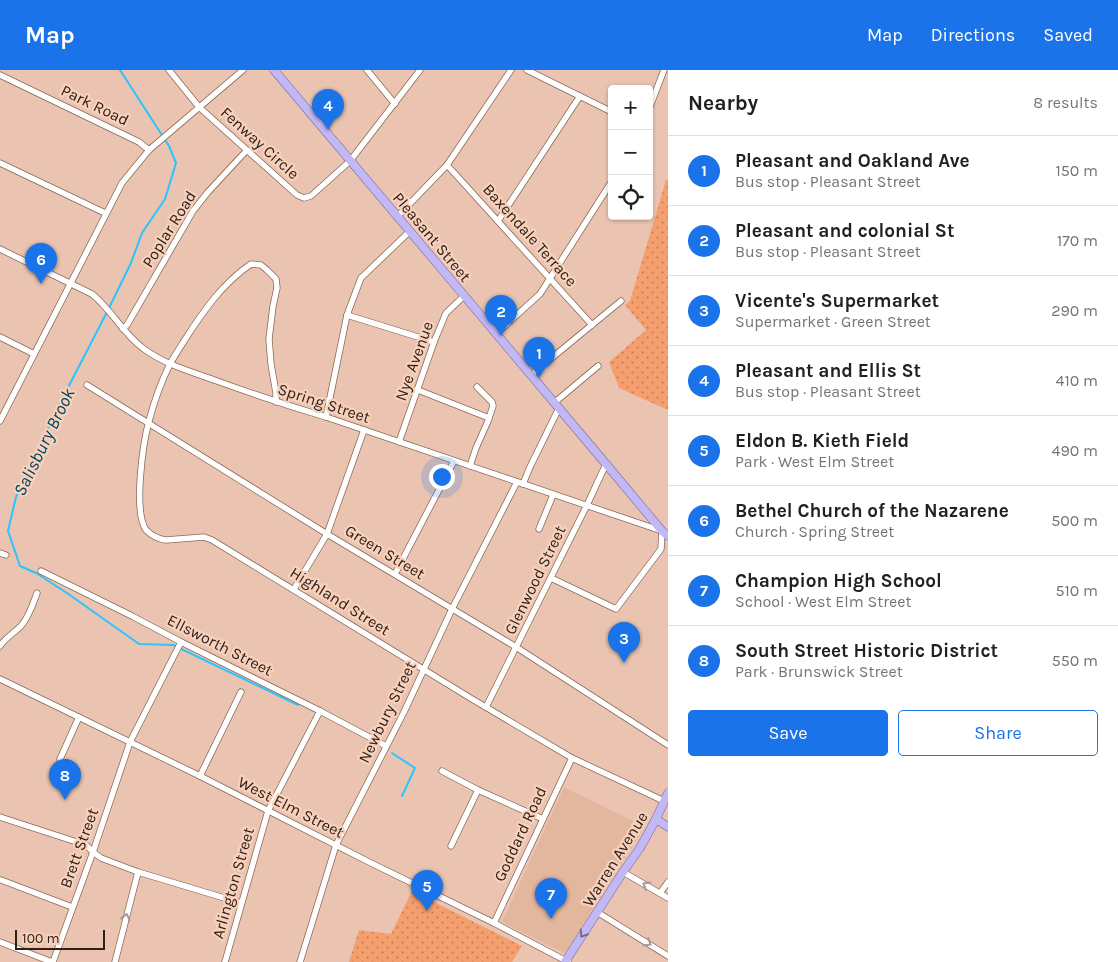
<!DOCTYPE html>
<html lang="en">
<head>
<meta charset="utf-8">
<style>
  body { margin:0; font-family:Karla,sans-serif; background:#f2f2f2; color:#202124 }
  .controls { position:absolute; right:15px; top:15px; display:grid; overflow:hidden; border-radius:5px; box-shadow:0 1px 4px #0004 }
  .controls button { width:45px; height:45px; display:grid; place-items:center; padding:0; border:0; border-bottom:1px solid #e0e0e0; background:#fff; color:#202124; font:25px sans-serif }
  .scale { position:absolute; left:15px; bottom:12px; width:90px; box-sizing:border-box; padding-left:5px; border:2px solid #2e2018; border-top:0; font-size:14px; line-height:18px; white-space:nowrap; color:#2e2018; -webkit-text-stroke:4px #f8d1bc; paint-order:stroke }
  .you { position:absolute; left:441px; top:406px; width:18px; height:18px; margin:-12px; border:4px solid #fff; border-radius:50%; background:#1a73e8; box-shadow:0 0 0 8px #1a73e833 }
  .badge { display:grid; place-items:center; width:32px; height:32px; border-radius:50%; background:#1a73e8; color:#fff; font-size:16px; font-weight:700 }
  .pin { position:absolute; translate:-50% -41px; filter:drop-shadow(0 1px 2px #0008) }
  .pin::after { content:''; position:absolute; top:26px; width:18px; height:15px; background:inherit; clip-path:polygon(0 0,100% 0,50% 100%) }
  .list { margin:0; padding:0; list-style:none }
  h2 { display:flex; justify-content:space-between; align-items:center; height:65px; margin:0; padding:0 20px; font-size:21px }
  h2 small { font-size:16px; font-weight:400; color:#757577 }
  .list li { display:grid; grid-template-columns:32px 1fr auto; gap:15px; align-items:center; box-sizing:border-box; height:70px; padding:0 20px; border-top:1px solid #e0e0e0 }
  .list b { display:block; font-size:19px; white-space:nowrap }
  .list p { margin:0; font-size:16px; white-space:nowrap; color:#757577 }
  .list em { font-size:16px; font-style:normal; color:#757577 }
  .actions { display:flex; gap:10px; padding:15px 20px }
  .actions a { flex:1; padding:11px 0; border:1px solid #1a73e8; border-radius:5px; text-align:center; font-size:18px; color:#1a73e8 }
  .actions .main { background:#1a73e8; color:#fff }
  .icon { flex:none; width:28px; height:28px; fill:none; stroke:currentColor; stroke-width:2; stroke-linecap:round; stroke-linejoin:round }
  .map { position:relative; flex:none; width:668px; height:892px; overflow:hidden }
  header { display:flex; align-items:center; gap:30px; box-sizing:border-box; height:70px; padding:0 25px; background:#1a73e8; color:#fff }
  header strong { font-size:24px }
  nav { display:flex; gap:28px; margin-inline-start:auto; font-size:18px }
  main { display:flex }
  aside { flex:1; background:#fff }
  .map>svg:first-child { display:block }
</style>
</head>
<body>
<header>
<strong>Map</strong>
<nav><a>Map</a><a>Directions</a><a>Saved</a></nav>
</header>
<main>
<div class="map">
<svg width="668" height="892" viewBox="0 0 668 892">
  <defs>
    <pattern id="park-dots" width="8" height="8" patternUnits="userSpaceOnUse" patternTransform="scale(1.25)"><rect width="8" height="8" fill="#f59f6e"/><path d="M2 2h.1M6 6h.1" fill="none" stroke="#c78159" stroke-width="1.8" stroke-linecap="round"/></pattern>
  </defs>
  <rect width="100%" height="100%" fill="#eac4b0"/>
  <polygon fill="#e3b69e" points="564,717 645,757 565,883 502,852"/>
  <g fill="url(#park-dots)">
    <polygon points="666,110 668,110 668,340 619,318 609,292 646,260 625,235 630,231"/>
    <polygon points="412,821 522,876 512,892 349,892 359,860 391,864"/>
  </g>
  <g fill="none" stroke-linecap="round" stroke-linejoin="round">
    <g stroke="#28c5ff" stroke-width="2">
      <polyline points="109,238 131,193 142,163 165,129 176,93 169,76 120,0"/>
      <polyline points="107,242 58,337 16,427 8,461 20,496 36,503 67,523 139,574 173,575 298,635"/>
      <polyline points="392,683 415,698 402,726"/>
    </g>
    <defs>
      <g id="minor">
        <polyline points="169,0 199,37 297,125 304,128 311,126 350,91 420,0"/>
        <polyline points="367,0 395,34"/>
        <polyline points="527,0 612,42"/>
        <polyline points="0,5 139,72 149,80"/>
        <polyline points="649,39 664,0"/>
        <polyline points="0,93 105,143"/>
        <polyline points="447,95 592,255"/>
        <polyline points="397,147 447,95 511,0"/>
        <polyline points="498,151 580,26"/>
        <path d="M0 179 92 224C112 240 123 264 144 279 166 295 192 302 217 311 253 324 289 336 326 347L662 461"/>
        <polyline points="347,245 434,272"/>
        <polyline points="123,259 127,255 193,141 208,122 247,80"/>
        <polyline points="497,263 540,224 612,111"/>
        <polyline points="0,267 34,284"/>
        <polyline points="531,305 621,231"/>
        <polyline points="87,315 327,464 516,577 668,675"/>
        <polyline points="418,320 489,348"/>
        <path d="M276 332V323L271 294 269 269 273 236 277 218 276 209 267 200 261 195 251 194C223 213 204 240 186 268 181 276 175 285 170 294 161 312 154 332 149 351 143 373 133 441 146 460 152 466 158 469 166 470L204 467 212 470 472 629 572 688 664 731"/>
        <polyline points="554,333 598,296"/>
        <polyline points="326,347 347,245 361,208 409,162"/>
        <polyline points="0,351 122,113 149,80 243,0"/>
        <polyline points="399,372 434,272 446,243 464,226"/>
        <polyline points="470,396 476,378 488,351 493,336 492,332 477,317"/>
        <polyline points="523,414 530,397 559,338"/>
        <polyline points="539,459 553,425"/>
        <polyline points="0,483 6,485"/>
        <polyline points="41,501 132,546 181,572 320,641 386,676"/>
        <polyline points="395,504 454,391"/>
        <polyline points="551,508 616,539 661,479 662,461"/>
        <polyline points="294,519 327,464 364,360"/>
        <path d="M0 576C6 567 14 563 21 556 29 547 33 534 37 523"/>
        <polyline points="0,609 200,706 371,793 494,853 568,892"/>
        <polyline points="486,637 587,435 606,394"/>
        <polyline points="60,689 79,647"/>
        <polyline points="442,701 478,720 543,749"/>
        <polyline points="200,706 241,622"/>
        <polyline points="0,747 86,775 93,782 101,788 138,802 241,833"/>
        <polyline points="451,776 478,720"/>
        <polyline points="623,802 668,828"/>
        <polyline points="1,810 72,837"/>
        <polyline points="660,823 668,812"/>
        <polyline points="597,842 668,886"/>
        <polyline points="494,853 572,688"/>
        <polyline points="0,872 52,892"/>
        <polyline points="53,892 93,782 130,672 181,572"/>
        <polyline points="115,892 138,802"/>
        <polyline points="225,892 268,741 320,641"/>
        <polyline points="300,892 336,775 404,642 452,539 517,412"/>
      </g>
      <g id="major">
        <polyline points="274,0 606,394 662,461 668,466"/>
        <polyline points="656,749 668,757"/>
        <polyline points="565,892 623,802 640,778 656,749 668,723"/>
      </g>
    </defs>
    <use href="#minor" stroke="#8a6856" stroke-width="7"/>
    <use href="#major" stroke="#7464a2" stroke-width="9"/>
    <use href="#minor" stroke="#fff" stroke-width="5.5"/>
    <use href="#major" stroke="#c2b8f4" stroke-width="8"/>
  </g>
  <defs><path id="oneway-chevron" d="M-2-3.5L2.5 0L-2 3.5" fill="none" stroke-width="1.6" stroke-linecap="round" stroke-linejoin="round" transform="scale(1.25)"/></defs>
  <g stroke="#a19b97">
    <use href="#oneway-chevron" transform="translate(646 815) rotate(-150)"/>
    <use href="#oneway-chevron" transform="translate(126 847) rotate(-76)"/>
    <use href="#oneway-chevron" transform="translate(648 873) rotate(31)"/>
  </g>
  <use stroke="#786c86" href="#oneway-chevron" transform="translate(583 864) rotate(123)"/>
  <g text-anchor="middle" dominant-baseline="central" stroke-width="4.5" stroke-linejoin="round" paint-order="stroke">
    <g font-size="16" fill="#2e2018" stroke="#f8d1bc">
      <text transform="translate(95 35) rotate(26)">Park Road</text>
      <text transform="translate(260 73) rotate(42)">Fenway Circle</text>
      <text transform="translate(169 159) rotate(-58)">Poplar Road</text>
      <text transform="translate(530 165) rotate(48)">Baxendale Terrace</text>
      <text transform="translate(432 167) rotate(50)">Pleasant Street</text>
      <text transform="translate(414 291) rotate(-70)">Nye Avenue</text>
      <text transform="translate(324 333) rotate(18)">Spring Street</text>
      <text transform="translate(385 482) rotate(31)">Green Street</text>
      <text transform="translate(535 510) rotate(-64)">Glenwood Street</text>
      <text transform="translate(340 531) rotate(32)">Highland Street</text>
      <text transform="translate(220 575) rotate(27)">Ellsworth Street</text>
      <text transform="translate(387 642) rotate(-64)">Newbury Street</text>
      <text transform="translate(291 737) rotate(27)">West Elm Street</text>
      <text transform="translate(520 764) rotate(-65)">Goddard Road</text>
      <text transform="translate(79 778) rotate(-70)">Brett Street</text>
      <text transform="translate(615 789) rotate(-58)">Warren Avenue</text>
      <text transform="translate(233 813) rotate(-74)">Arlington Street</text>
    </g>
    <g font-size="18" font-style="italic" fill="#03445b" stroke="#f8d1bc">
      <text transform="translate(44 372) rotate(-64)">Salisbury Brook</text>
    </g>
  </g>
</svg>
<div class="controls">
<button>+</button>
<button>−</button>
<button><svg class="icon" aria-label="locate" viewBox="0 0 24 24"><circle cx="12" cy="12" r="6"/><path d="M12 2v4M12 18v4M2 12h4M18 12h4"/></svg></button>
</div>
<div class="scale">100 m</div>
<div class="you"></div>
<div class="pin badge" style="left:539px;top:308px">1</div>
<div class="pin badge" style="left:501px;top:266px">2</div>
<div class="pin badge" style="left:624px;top:593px">3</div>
<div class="pin badge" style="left:328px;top:60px">4</div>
<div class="pin badge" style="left:427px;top:841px">5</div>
<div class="pin badge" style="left:41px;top:214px">6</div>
<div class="pin badge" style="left:551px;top:849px">7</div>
<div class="pin badge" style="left:65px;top:730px">8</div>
</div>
<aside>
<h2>Nearby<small>8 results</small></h2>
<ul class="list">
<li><span class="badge">1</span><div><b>Pleasant and Oakland Ave</b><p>Bus stop · Pleasant Street</p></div><em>150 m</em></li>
<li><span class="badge">2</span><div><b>Pleasant and colonial St</b><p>Bus stop · Pleasant Street</p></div><em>170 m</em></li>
<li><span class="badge">3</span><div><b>Vicente's Supermarket</b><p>Supermarket · Green Street</p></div><em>290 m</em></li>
<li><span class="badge">4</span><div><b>Pleasant and Ellis St</b><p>Bus stop · Pleasant Street</p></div><em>410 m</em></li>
<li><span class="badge">5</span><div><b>Eldon B. Kieth Field</b><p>Park · West Elm Street</p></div><em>490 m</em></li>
<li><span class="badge">6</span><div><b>Bethel Church of the Nazarene</b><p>Church · Spring Street</p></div><em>500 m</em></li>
<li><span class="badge">7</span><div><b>Champion High School</b><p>School · West Elm Street</p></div><em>510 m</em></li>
<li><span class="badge">8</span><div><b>South Street Historic District</b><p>Park · Brunswick Street</p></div><em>550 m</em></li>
</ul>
<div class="actions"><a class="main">Save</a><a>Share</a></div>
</aside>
</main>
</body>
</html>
